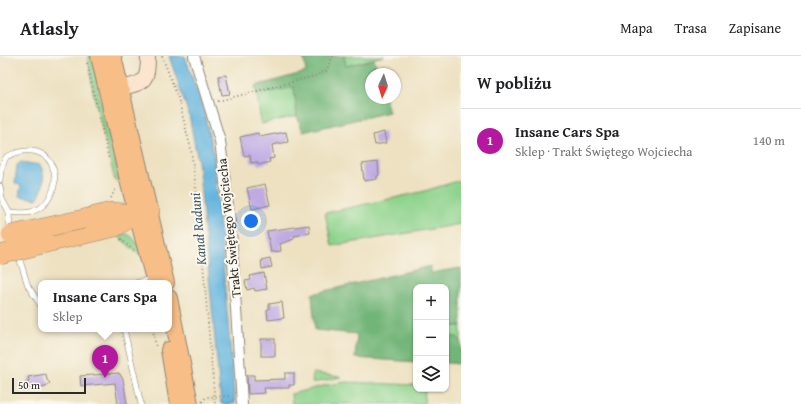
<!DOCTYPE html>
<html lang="pl">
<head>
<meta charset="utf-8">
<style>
  body { margin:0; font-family:"Gentium Book Plus",serif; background:#f6f6f6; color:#202124 }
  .controls { position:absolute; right:12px; bottom:12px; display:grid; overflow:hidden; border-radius:8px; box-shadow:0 1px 3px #0004 }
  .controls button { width:36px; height:36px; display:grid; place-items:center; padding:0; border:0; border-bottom:1px solid #e0e0e0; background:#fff; color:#202124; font:20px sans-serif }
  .compass { position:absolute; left:365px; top:12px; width:36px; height:36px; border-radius:50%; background:#fff; box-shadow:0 1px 3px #0004; rotate:184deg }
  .scale { position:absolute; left:12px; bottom:10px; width:74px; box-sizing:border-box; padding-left:4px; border:2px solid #2b2b2b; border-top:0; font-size:11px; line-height:14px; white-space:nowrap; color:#2b2b2b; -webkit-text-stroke:3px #fbf7ec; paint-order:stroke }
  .you { position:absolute; left:251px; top:165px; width:14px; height:14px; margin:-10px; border:3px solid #fff; border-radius:50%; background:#1a73e8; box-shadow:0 0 0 6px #1a73e833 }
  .badge { display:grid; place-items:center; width:26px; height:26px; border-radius:50%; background:#b5179e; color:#fff; font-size:13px; font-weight:700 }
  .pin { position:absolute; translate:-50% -33px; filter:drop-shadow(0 1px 2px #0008) }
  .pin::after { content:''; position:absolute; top:21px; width:14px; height:12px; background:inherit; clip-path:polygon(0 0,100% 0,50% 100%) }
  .popup { position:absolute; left:38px; top:224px; width:134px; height:52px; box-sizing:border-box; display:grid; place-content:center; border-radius:8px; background:#fff; filter:drop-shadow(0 1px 3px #0005); font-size:13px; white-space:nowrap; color:#757577 }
  .popup b { font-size:15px; color:#202124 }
  .popup::after { content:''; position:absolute; left:50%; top:100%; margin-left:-8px; border:8px solid transparent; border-top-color:#fff }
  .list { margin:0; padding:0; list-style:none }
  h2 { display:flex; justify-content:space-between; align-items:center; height:52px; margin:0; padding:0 16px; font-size:17px }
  h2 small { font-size:13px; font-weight:400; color:#757577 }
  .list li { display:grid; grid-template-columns:26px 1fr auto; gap:12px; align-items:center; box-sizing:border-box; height:64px; padding:0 16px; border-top:1px solid #e0e0e0 }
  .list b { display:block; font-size:15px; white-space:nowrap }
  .list p { margin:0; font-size:13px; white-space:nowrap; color:#757577 }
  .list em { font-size:13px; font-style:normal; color:#757577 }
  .icon { flex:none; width:22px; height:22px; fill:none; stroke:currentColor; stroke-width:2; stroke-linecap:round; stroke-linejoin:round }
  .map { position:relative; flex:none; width:461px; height:348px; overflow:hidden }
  header { display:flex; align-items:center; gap:24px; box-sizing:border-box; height:56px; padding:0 20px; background:#fff; border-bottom:1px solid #e0e0e0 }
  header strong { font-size:19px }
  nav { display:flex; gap:22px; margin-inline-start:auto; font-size:14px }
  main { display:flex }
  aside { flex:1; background:#fff }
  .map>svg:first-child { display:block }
</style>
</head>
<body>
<header>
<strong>Atlasly</strong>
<nav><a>Mapa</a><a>Trasa</a><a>Zapisane</a></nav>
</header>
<main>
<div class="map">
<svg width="461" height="348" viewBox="0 0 461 348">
  <rect width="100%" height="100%" fill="#fbf7ec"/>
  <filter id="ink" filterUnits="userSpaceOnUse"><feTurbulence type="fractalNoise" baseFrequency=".025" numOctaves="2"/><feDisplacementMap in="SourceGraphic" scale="8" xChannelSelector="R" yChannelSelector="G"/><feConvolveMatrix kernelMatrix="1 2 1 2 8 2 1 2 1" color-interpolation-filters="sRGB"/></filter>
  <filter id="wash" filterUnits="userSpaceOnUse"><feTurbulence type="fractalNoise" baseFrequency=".012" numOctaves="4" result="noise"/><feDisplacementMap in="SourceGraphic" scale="16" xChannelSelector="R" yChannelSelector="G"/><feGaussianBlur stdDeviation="0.9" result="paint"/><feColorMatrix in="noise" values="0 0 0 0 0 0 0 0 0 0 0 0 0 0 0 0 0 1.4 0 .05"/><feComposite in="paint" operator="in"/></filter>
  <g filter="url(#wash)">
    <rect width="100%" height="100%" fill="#ede1c1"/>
    <g fill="#8ed38d" stroke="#5c7f5c">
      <polygon points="88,0 92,0 101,47 120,124 115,125 93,35"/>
      <polygon points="344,0 384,0 346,10"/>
      <polygon points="294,31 297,60 261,68 257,39"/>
      <polygon points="461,124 461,168 332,190 325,157 421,136"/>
      <path d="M119 177C135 177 138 189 143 202L119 181Z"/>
      <polygon points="446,270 461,270 461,285 457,281 446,280"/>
      <polygon points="313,317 341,321 312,327"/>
      <polygon points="346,326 416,329 416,333 425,333 424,348 292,348 291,338 327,329"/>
    </g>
    <g fill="#72b578" stroke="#4e7052">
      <polygon points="303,0 344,0 346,10 374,3 378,18 371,18 371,42 385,42 389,56 303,76 297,60 294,31 257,39 255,30 306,16"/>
      <polygon points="431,210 431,217 461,212 461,270 446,270 446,231 416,231 416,306 355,302 357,278 315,274 312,238"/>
      <polygon points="446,280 457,281 461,285 461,308 446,307"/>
    </g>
    <g fill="#62b4de" stroke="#467084">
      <polygon points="169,0 185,0 204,56 214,101 235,348 221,348 198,105 189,59"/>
      <path d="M21 106 40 109C46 119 44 134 37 143L19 140 21 130 15 127 17 109Z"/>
    </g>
    <g id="blocks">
      <g fill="#c0aae4">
        <polygon points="226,19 230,38 222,39 218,20"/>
        <polygon points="286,76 288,86 272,89 274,102 269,103 270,106 258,109 257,106 251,107 250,99 244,100 240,81 258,77 259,81"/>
        <polygon points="384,76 386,87 375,89 373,79"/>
        <polygon points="378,106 379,119 377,120 377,123 364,125 362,108"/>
        <polygon points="265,128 270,149 252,153 247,132"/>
        <polygon points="309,169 310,177 294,180 294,183 280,188 281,195 271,196 267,175"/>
        <polygon points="270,202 272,211 262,213 261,204"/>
        <polygon points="264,217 267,233 255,235 254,232 247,234 245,225 251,224 250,220"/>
        <polygon points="282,246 284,262 268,264 267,254 269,253 269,248"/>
        <rect x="261" y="283" width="14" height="17"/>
        <polygon points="119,317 123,323 127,348 118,348 115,327 81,330 80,320"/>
        <polygon points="285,317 294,317 294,329 289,329 289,332 264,332 265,337 248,338 247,319 254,319 254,324 285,323"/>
        <polygon points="46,318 47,324 50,327 46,331 27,333 26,325 29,325 28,321"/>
      </g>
    </g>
  </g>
  <g filter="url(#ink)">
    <use href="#blocks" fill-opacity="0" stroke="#8c8676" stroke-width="1"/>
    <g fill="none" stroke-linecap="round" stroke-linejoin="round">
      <defs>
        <g id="lane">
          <path d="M0 124 1 114 6 101C62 74 69 145 31 156 24 158 15 156 9 156"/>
          <polyline points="0,130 2,143 9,156 10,175"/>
          <polyline points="18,198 28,230 41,250"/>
          <polyline points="135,227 152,223"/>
          <polyline points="124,273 141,348"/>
        </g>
        <polyline id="street" points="194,0 220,85 231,174 242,348"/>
        <path id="secondary" d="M121 32C145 27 148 25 148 0"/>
        <g id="primary">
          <polyline points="99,0 128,124 155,227"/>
          <polyline points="113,0 166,227"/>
          <polyline points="169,242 190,348"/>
          <polyline points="169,294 178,348"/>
        </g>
        <g id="highway">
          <polyline points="84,163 111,156 137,158"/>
          <polyline points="46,187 115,171 137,158 150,155"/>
        </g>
      </defs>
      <use href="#lane" stroke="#8c8676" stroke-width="6"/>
      <use href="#street" stroke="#8c8676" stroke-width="12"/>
      <use href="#secondary" stroke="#8c8676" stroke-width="16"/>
      <use href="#primary" stroke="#8c8676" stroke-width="18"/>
      <use href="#highway" stroke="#8c8676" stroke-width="20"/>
      <g stroke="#8c8676" stroke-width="2" stroke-dasharray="1 3" stroke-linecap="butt">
        <polyline points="162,0 178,42 191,93 198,149 215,348"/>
        <polyline points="87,7 109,104"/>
        <polyline points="218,45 315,20 326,15 333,0"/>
        <polyline points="111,142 116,132"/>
        <polyline points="121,183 134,195"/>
        <polyline points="153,273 156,291"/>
        <polyline points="202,346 206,341 231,340"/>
      </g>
      <use href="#lane" stroke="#fff" stroke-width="5"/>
      <use href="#street" stroke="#fff" stroke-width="10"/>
      <use href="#secondary" stroke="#fce5cf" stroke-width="14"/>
      <use href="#primary" stroke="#f7be87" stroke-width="16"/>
      <use href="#highway" stroke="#f7be87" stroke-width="19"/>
      <defs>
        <g id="highway-bridge">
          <polyline points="11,179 84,163"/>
          <polyline points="0,199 46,187"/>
        </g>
      </defs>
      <use href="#highway-bridge" stroke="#8c8676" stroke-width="20" stroke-linecap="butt"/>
      <use href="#highway-bridge" stroke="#f7be87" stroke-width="19"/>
    </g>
  </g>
  <g text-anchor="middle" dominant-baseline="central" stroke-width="4" stroke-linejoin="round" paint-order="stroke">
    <g font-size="13" fill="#2b2b2b" stroke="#fbf7ec">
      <text transform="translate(229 172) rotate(-96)">Trakt Świętego Wojciecha</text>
    </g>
    <g font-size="14" font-style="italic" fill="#3e5b6a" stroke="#fbf7ec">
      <text transform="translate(198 173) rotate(-95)">Kanał Raduni</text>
    </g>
  </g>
</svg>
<div class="controls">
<button>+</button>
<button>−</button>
<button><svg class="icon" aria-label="layers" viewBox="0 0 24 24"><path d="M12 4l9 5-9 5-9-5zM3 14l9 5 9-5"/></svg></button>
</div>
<svg class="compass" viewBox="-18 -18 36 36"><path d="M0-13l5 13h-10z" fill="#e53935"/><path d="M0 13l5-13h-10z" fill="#757577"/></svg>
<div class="scale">50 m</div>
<div class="you"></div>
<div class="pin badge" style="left:105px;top:322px">1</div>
<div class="popup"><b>Insane Cars Spa</b>Sklep</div>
</div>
<aside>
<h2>W pobliżu<small></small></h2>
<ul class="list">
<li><span class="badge">1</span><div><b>Insane Cars Spa</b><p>Sklep · Trakt Świętego Wojciecha</p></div><em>140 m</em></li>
</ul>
</aside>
</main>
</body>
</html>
